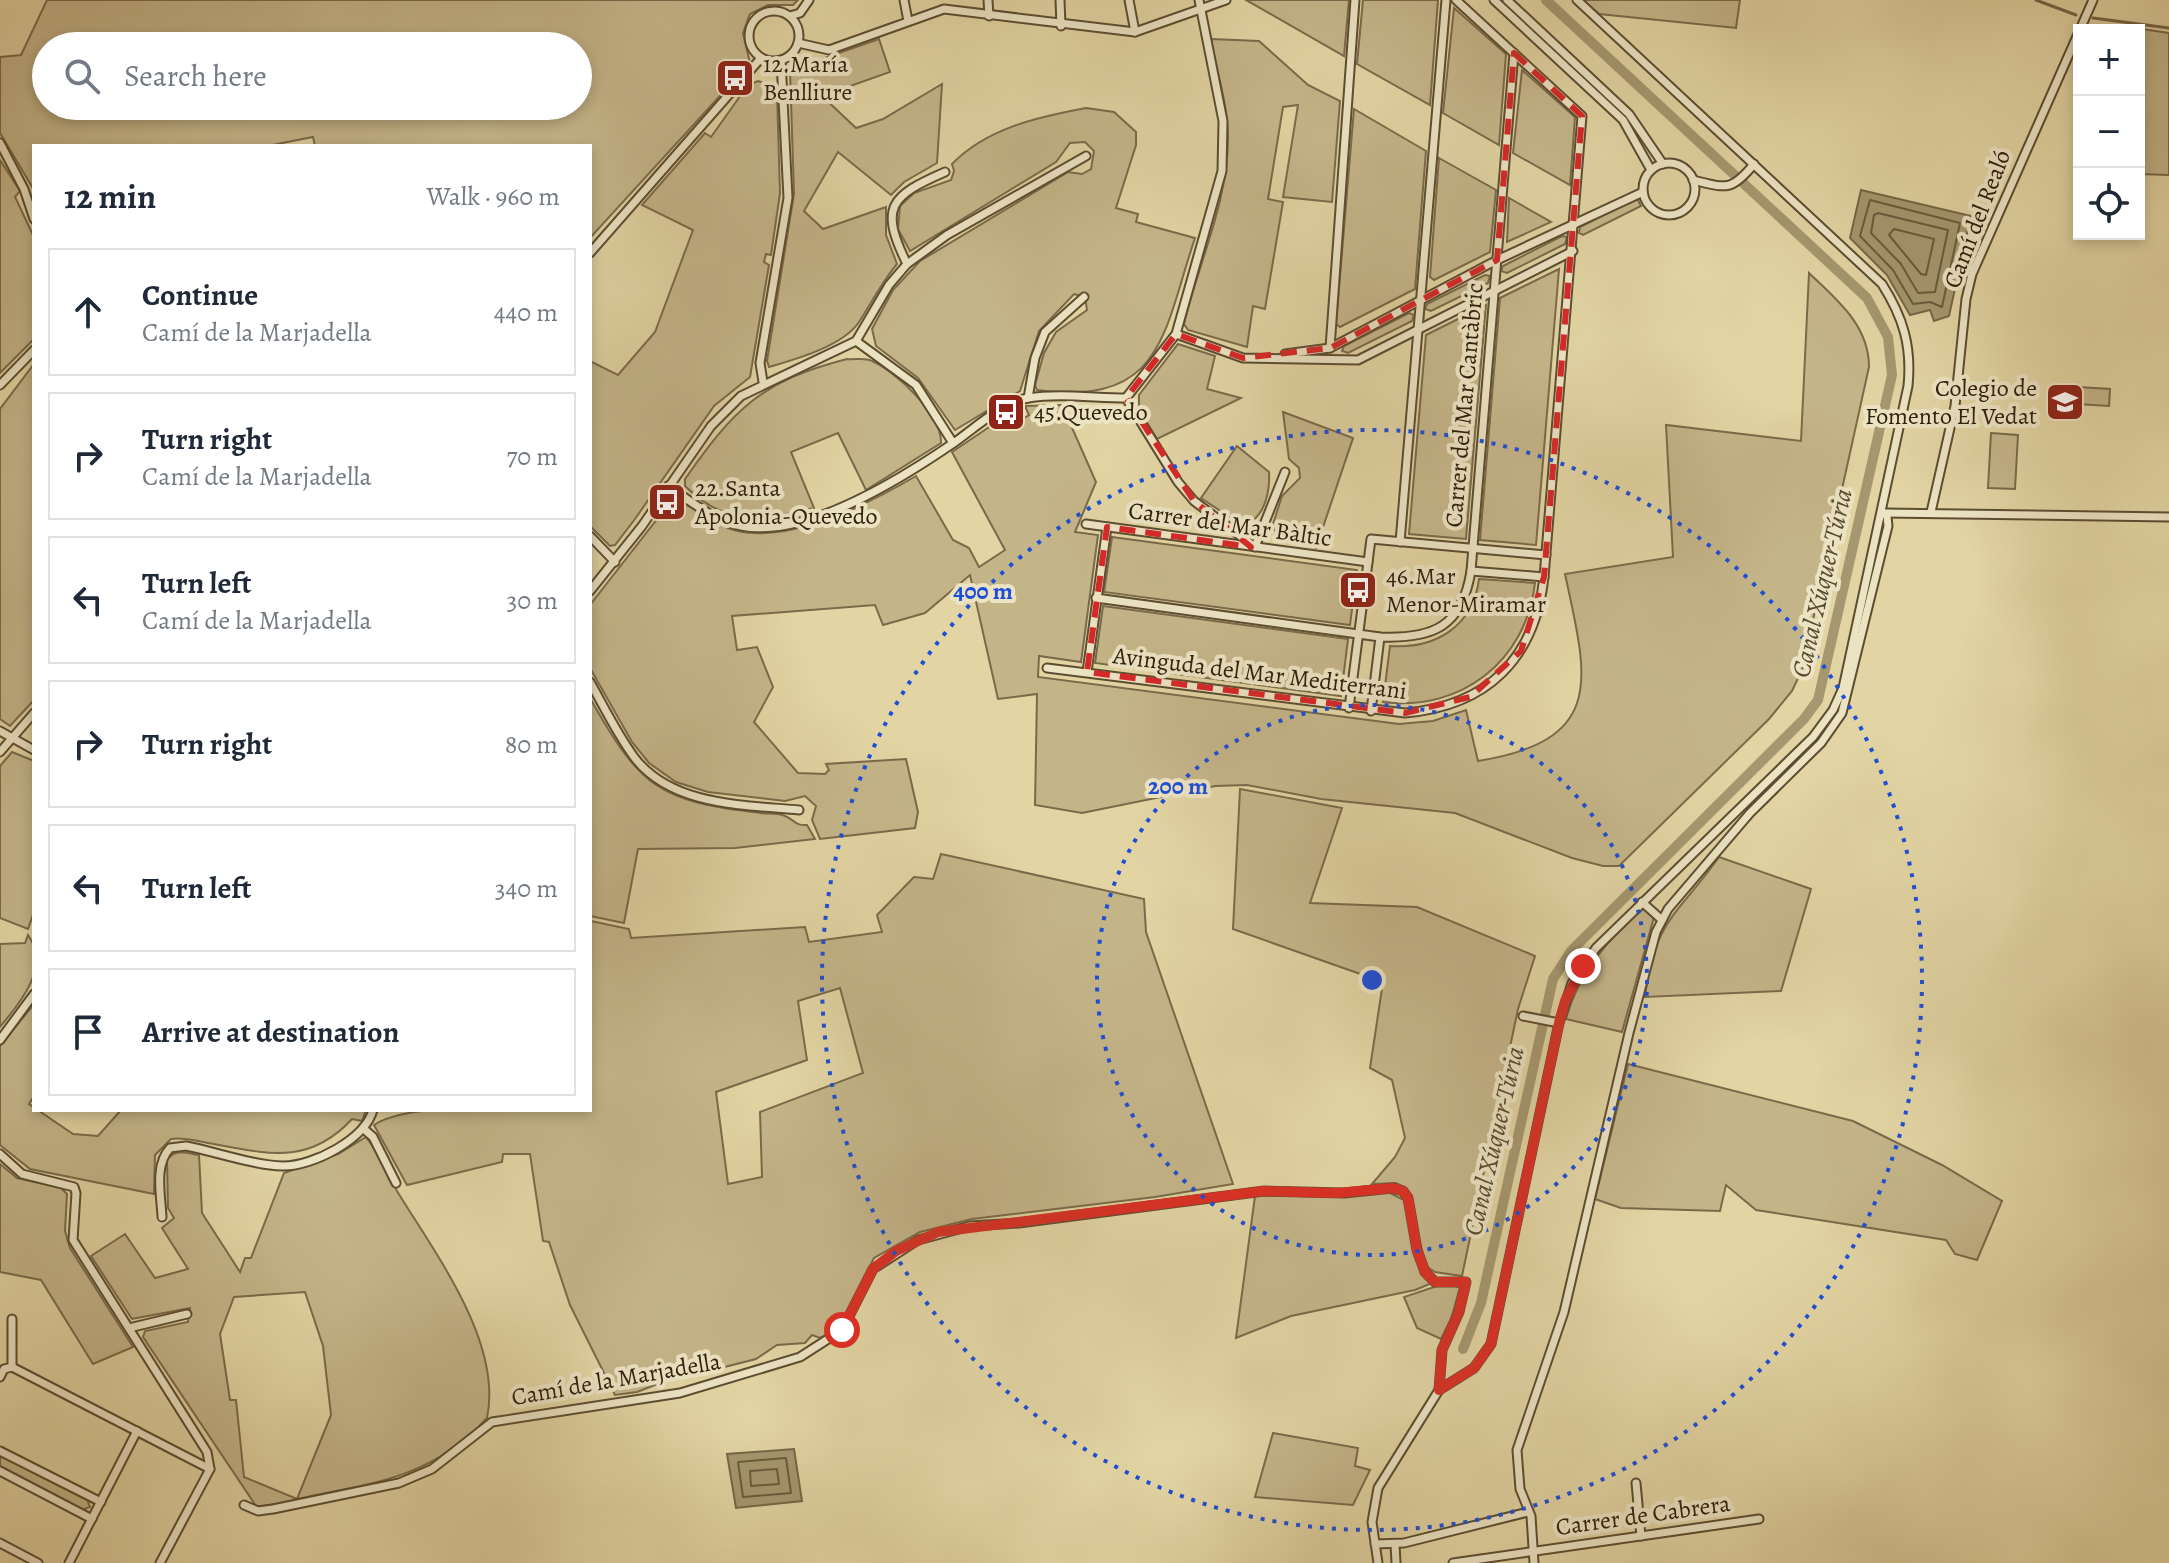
<!DOCTYPE html>
<html lang="en">
<head>
<meta charset="utf-8">
<style>
  body { margin:0; font-family:Alegreya,serif; background:#f6f6f7; color:#1f2937 }
  .controls { position:absolute; right:24px; top:24px; display:grid; overflow:hidden; border-radius:0px; box-shadow:0 4px 12px #0003 }
  .controls button { width:72px; height:72px; display:grid; place-items:center; padding:0; border:0; border-bottom:2px solid #e0e1e3; background:#fff; color:#1f2937; font:40px sans-serif }
  .stop { position:absolute; width:24px; height:24px; margin:-18px; border:6px solid #d93025; border-radius:50%; background:#fff }
  .stop.end { background:#d93025; border-color:#fff; box-shadow:0 2px 8px #0008 }
  .list { margin:0; padding:0; list-style:none }
  h2 { display:flex; justify-content:space-between; align-items:center; height:104px; margin:0; padding:0 32px; font-size:34px }
  h2 small { font-size:26px; font-weight:400; color:#747a83 }
  .list li { display:grid; grid-template-columns:52px 1fr auto; gap:24px; align-items:center; box-sizing:border-box; height:128px; margin:0 16px 16px; padding:0 16px; border:2px solid #e0e1e3; border-radius:0px }
  .list b { display:block; font-size:30px; white-space:nowrap }
  .list p { margin:0; font-size:26px; white-space:nowrap; color:#747a83 }
  .list em { font-size:26px; font-style:normal; color:#747a83 }
  .icon { flex:none; width:44px; height:44px; fill:none; stroke:currentColor; stroke-width:2; stroke-linecap:round; stroke-linejoin:round }
  .map { position:relative; flex:none; width:2169px; height:1563px; overflow:hidden }
  .search { position:absolute; background:#fff; box-shadow:0 4px 12px #0003; left:32px; top:32px; width:560px; height:88px; display:flex; align-items:center; gap:20px; box-sizing:border-box; padding:0 28px; border-radius:44px; color:#747a83; font-size:30px }
  .panel { position:absolute; background:#fff; box-shadow:0 4px 12px #0003; left:32px; top:144px; width:560px; height:968px; border-radius:0px }
  .map>svg:first-child { display:block }
</style>
</head>
<body>
<div class="map">
<svg width="2169" height="1563" viewBox="0 0 2169 1563">
  <rect width="100%" height="100%" fill="#e2d4a3"/>
  <filter id="stains"><feTurbulence type="fractalNoise" baseFrequency=".0025" numOctaves="4"/><feColorMatrix values="0 0 0 0 .2 0 0 0 0 .09 0 0 0 0 .02 0 0 0 .5 -.17"/></filter>
  <radialGradient id="worn" r=".72"><stop offset=".6" stop-color="#630" stop-opacity="0"/><stop offset="1" stop-color="#630" stop-opacity=".3"/></radialGradient>
  <g fill="#c4b589" stroke="#7a6a4a" stroke-width="2" fill-rule="evenodd">
    <path d="M47 0H798L793 5H768L750 14 743 33 750 63 590 238V146H315L313 137 267 146H34V190L0 133V57L21 55ZM46 46H578V106H46Z"/>
    <polygon points="1246,0 1349,0 1344,56"/>
    <polygon points="1363,0 1438,0 1430,105 1357,64"/>
    <polygon points="1583,0 1740,0 1736,28 1599,14"/>
    <polygon points="1454,8 1506,54 1499,145 1443,113"/>
    <polygon points="2142,29 2169,33 2169,175 2139,174"/>
    <path d="M879 39 890 72 822 96 856 128 883 119 942 84 937 163 904 182 891 195 838 152 804 211 823 229 886 207V235L897 264C882 282 872 302 859 322 843 346 796 359 769 367L767 361 794 194 790 70Z"/>
    <path d="M1211 39 1259 41 1308 85 1340 101 1332 202 1283 197 1298 105 1283 107 1268 199 1283 202 1265 309 1253 306 1247 347 1188 330 1184 324C1199 261 1228 203 1228 137 1228 105 1216 70 1211 39Z"/>
    <polygon points="1522,70 1575,117 1570,185 1513,153"/>
    <polygon points="758,81 770,85 777,94 780,193 771,255 766,254 764,262 769,265 750,377 714,406 635,519 615,545 610,546 590,526 590,361 618,375 655,332 693,230 642,205 705,133 711,137 748,85"/>
    <path d="M1086 108 1114 112 1136 132V145L1116 208 1138 214 1136 222 1195 238C1163 332 1164 407 1037 390L1035 385 1044 353 1056 332 1087 310 1085 297 1074 294 1039 331 1020 391 955 430 918 378 876 346 872 329 893 290 920 261 1068 172 1082 174 1091 169 1094 151 1085 142 1070 143 1056 162 910 251 898 229 900 206 914 193 951 180 954 171 952 164C987 128 1038 117 1086 108Z"/>
    <polygon points="1354,109 1426,151 1415,289 1340,327 1336,324"/>
    <polygon points="1439,158 1496,190 1490,252 1434,280 1430,277"/>
    <polygon points="0,160 20,191 15,197 34,237 34,339 0,373"/>
    <polygon points="1509,198 1551,222 1507,242"/>
    <polygon points="1637,198 1641,206 1583,235 1579,233 1580,227"/>
    <polygon points="1562,236 1567,237 1565,244 1507,273 1501,271 1503,266"/>
    <polygon points="1559,269 1536,545 1480,540 1500,298"/>
    <path d="M1809 273C1837 300 1869 325 1869 367L1802 670 1792 691 1769 719 1619 866H1603L1572 858 1455 813 1321 799 1247 785 1215 786 1082 813 1035 805 1037 694 998 699 970 575 925 613 883 625 875 605 732 616 737 650 757 647 773 687 754 722 798 773 825 774 829 770 826 764 906 759 918 812 915 828 820 839 812 820 816 806 805 796 785 801 708 792 676 782 649 763 632 742 590 668V605L672 500C694 504 712 525 734 530 789 545 870 503 916 476L953 540 969 548 979 567 1005 550 952 452 1019 407 1024 418 1029 415 1025 406 1062 405 1096 482 1075 532 1098 535 1081 662 1039 656 1038 677 1399 724 1433 721 1466 710 1478 761C1608 740 1587 677 1565 574L1673 557 1666 425 1801 441Z"/>
    <polygon points="1485,275 1490,276 1488,283 1431,311 1425,309 1427,304"/>
    <polygon points="1486,305 1466,539 1409,534 1426,335"/>
    <polygon points="1409,313 1414,315 1412,321 1348,353 1342,351 1344,346"/>
    <polygon points="1178,344 1215,356 1207,389 1241,398 1157,439 1139,410 1139,395"/>
    <path d="M847 359C855 360 865 357 872 361 896 371 942 415 941 443L866 490 838 433 791 452 814 508C764 520 725 527 685 486V479C734 409 761 381 847 359Z"/>
    <polygon points="34,364 34,700 10,726 0,719 0,409"/>
    <polygon points="2078,387 2110,389 2109,406 2077,404"/>
    <polygon points="1283,412 1353,438 1316,548 1277,533 1272,527 1282,496 1300,478 1299,468 1289,459"/>
    <polygon points="1991,433 2018,435 2015,489 1988,488"/>
    <path d="M1237 446 1269 472C1270 489 1266 515 1248 523L1228 516 1201 498Z"/>
    <polygon points="1112,537 1357,570 1350,625 1104,592"/>
    <path d="M1479 579 1535 583C1526 661 1461 712 1383 702L1390 646C1435 649 1473 627 1479 579Z"/>
    <polygon points="1103,606 1348,639 1341,696 1095,663"/>
    <path d="M590 698C640 787 659 802 761 813 768 814 779 813 785 816 795 820 795 826 807 825L815 839 735 848 638 849 624 923 590 916Z"/>
    <polygon points="12,752 34,761 34,912 28,929 0,918 0,766"/>
    <polygon points="1240,789 1342,808 1310,903 1417,907 1535,956 1518,1009 1462,1276 1435,1272 1426,1266 1406,1188 1396,1183 1372,1184 1395,1157 1405,1138 1392,1080 1370,1068 1383,982 1233,929"/>
    <path d="M941 854 1144 899 1146 932 1233 1184 1155 1197 972 1219 920 1232 874 1258 846 1314 829 1334 820 1338 812 1335 805 1343 777 1345 756 1359 693 1375 686 1373 637 1392 615 1395 570 1305 549 1242 543 1241 530 1154H503L502 1162 407 1185 374 1125C412 1099 539 1110 590 1110L591 921 629 929 631 938 805 927 809 942 882 932 877 915 914 877 933 879ZM840 988 863 1073 760 1112 762 1177 728 1184 716 1092 807 1060 798 1001Z"/>
    <path d="M1719 857 1811 889 1781 991 1645 997C1655 918 1678 915 1719 857Z"/>
    <path d="M1645 907 1654 917 1622 1032 1566 1019C1578 973 1609 938 1645 907Z"/>
    <path d="M28 935C51 967 20 1003 0 1027V944L25 943Z"/>
    <path d="M34 1004V1096L29 1104 73 1134 98 1136 121 1110H366L362 1121 352 1119C308 1167 265 1153 208 1143 196 1141 183 1137 171 1139L155 1155 154 1194 30 1169 0 1145V1046Z"/>
    <polygon points="1628,1064 1853,1121 1942,1165 2002,1201 1977,1260 1955,1254 1946,1240 1756,1210 1726,1185 1720,1211 1621,1208 1595,1199"/>
    <path d="M366 1137C379 1153 387 1173 397 1191 434 1252 503 1342 487 1418 438 1472 385 1482 316 1495 296 1499 276 1506 256 1506L143 1337 145 1331 188 1322 190 1308 132 1319 91 1256 125 1234 155 1278 188 1269 162 1228 174 1218 168 1208 167 1160C175 1148 187 1153 199 1155L202 1213 240 1272 245 1258H251L284 1173 338 1154ZM305 1292 323 1346 331 1415 297 1499 244 1477 236 1400H230L220 1334 234 1297Z"/>
    <polygon points="0,1164 17,1178 61,1188 67,1194 65,1231 70,1248 133,1347 93,1364 41,1280 0,1272"/>
    <polygon points="1388,1192 1404,1200 1417,1258 1426,1278 1437,1281 1415,1290 1291,1316 1236,1338 1255,1196"/>
    <polygon points="1443,1284 1460,1287 1451,1319 1441,1339 1417,1328 1404,1297"/>
    <polygon points="1273,1433 1358,1448 1355,1466 1370,1470 1353,1505 1255,1497"/>
    <polygon points="0,1454 87,1499 90,1507 82,1510 0,1467"/>
  </g>
  <g fill="#a5976f" stroke="#766747" stroke-width="2">
    <polygon points="1861,190 1971,216 1949,316 1934,321 1930,310 1910,315 1887,275 1850,238"/>
    <polygon points="794,1449 802,1501 736,1508 727,1454"/>
  </g>
  <g fill="none" stroke-linecap="round" stroke-linejoin="round">
    <g stroke="#6a5c3d" stroke-width="2">
      <polygon points="1870,200 1960,223 1942,307 1930,302 1913,304 1893,270 1860,236"/>
      <polygon points="1878,213 1948,230 1935,292 1918,293 1901,264 1871,233 1874,215"/>
      <polygon points="1894,229 1934,239 1926,275 1921,274 1889,235"/>
      <polygon points="786,1458 791,1493 743,1497 738,1462"/>
      <polygon points="777,1469 779,1484 751,1486 750,1471"/>
    </g>
    <g stroke="#766747" stroke-width="3">
      <polyline points="2036,0 2076,15"/>
      <polyline points="2093,18 2169,28"/>
    </g>
    <polyline stroke="#a5976f" stroke-width="10" points="1463,1349 1481,1303 1553,979 1571,951 1804,719 1818,700 1892,375 1888,337 1867,298 1546,0"/>
    <defs>
      <g id="minor">
        <polyline points="904,0 908,21"/>
        <polyline points="988,0 989,16"/>
        <polyline points="1060,0 1061,26"/>
        <polyline points="1129,0 1135,32"/>
        <polyline points="1494,0 1623,120 1651,170"/>
        <polyline points="1507,0 1629,114 1663,164"/>
        <circle cx="774" cy="36" r="25"/>
        <polyline points="790,16 800,13 809,0"/>
        <polyline points="798,43 829,50 944,9 1135,32 1226,0"/>
        <polyline points="0,143 24,189 34,219"/>
        <circle cx="1669" cy="189" r="26"/>
        <path d="M1693 180C1726 188 1731 192 1754 164"/>
        <polyline points="590,253 761,58"/>
        <path d="M907 264C879 207 890 196 945 172"/>
        <polyline points="1176,334 1243,358 1358,360 1573,251"/>
        <polyline points="856,341 916,385 953,443"/>
        <polyline points="1330,348 1355,0"/>
        <polyline points="1285,354 1330,348 1497,260 1643,192"/>
        <polyline points="763,382 760,363 788,198 781,60"/>
        <polyline points="0,385 34,350"/>
        <polyline points="1028,398 1035,358 1045,332 1084,297"/>
        <polyline points="1126,398 1176,334 1222,171 1223,121 1199,0"/>
        <path d="M668 486C690 501 711 518 737 525 803 542 904 477 955 442 976 427 1002 403 1028 398 1059 393 1095 398 1126 398L1178 482 1194 501 1255 547 1285 472"/>
        <polyline points="1931,512 1955,406 1966,299 1972,274 2093,0"/>
        <polyline points="1884,513 2169,517"/>
        <polyline points="1086,524 1368,562"/>
        <polyline points="590,536 615,562"/>
        <polyline points="1400,542 1446,0"/>
        <polyline points="1471,571 1544,577"/>
        <polyline points="590,591 642,526 711,426 741,396 856,341 889,285 907,264 947,235 1086,156"/>
        <path d="M1096 598 1380 637C1433 639 1462 627 1471 571L1514 53"/>
        <path d="M1047 668 1405 713C1487 706 1535 659 1544 577L1582 116 1456 0"/>
        <polyline points="1087,672 1107,527"/>
        <path d="M590 682C604 707 617 734 634 757 671 806 743 805 799 810"/>
        <polyline points="1349,708 1371,539 1546,555"/>
        <polyline points="1371,711 1380,637"/>
        <polyline points="0,731 34,750"/>
        <polyline points="0,752 34,713"/>
        <polyline points="1642,902 1662,920"/>
        <polyline points="1523,1016 1559,1023"/>
        <polyline points="0,1040 34,994"/>
        <polyline points="365,1130 373,1137 396,1183"/>
        <polyline points="0,1154 22,1174 74,1187 76,1193 73,1240 207,1452 210,1469 160,1563"/>
        <path d="M162 1217C161 1195 154 1165 170 1148L186 1146C217 1152 252 1165 283 1166 314 1166 365 1139 373 1110"/>
        <polyline points="12,1319 12,1367"/>
        <polyline points="129,1328 187,1314"/>
        <polyline points="12,1367 210,1469"/>
        <polyline points="0,1377 4,1369 12,1367"/>
        <polyline points="0,1451 101,1502"/>
        <polyline points="0,1471 92,1519"/>
        <polyline points="1636,1483 1641,1536"/>
        <polyline points="244,1505 258,1511 273,1509 399,1483 432,1469 492,1422 680,1393 800,1357 842,1330 873,1269 918,1240 970,1226 1019,1223 1264,1191 1344,1193 1393,1188 1403,1191 1408,1198 1417,1250 1425,1272 1435,1282 1466,1282 1459,1312 1442,1350 1439,1390"/>
        <polyline points="0,1543 38,1563"/>
        <polyline points="1375,1544 1404,1543 1528,1512"/>
        <polyline points="1395,1544 1396,1563"/>
        <polyline points="69,1563 137,1431"/>
        <path d="M1378 1563 1372 1522 1378 1488 1439 1390 1474 1368 1491 1344 1559 1023 1572 983 1596 948 1813 737 1833 710 1843 688 1908 386C1912 346 1903 317 1882 284L1577 0"/>
        <polyline points="1453,1563 1759,1519"/>
        <polyline points="1534,1563 1531,1516 1520,1489 1517,1450 1564,1312 1629,1033 1656,932 1668,909 1750,813 1821,743 1842,713 1888,526 1887,516 1882,512"/>
      </g>
    </defs>
    <use href="#minor" stroke="#5c4d31" stroke-width="11"/>
    <use href="#minor" stroke="#ece3c3" stroke-width="7"/>
  </g>
  <g fill="none" stroke-linecap="round" stroke-linejoin="round">
    <polyline stroke="#d93025" stroke-width="10" points="842,1330 873,1269 896,1251 938,1232 1264,1191 1337,1193 1393,1188 1403,1191 1408,1198 1417,1250 1425,1272 1435,1282 1466,1282 1459,1312 1442,1350 1439,1390 1474,1368 1491,1344 1559,1023 1565,1001 1583,966"/>
  </g>
  <path fill="none" stroke="#d62828" stroke-width="6" stroke-dasharray="16 10" stroke-linejoin="round" d="M1514 53 1582 116 1544 577 1521 651 1470 697 1405 713 1087 672 1107 527 1251 547 1194 501 1126 398 1176 334 1243 358 1330 348 1497 260Z"/>
  <g fill="none" stroke="#1d4ed8" stroke-width="4" stroke-dasharray="4 8">
    <circle cx="1372" cy="980" r="275"/>
    <circle cx="1372" cy="980" r="550"/>
  </g>
  <defs>
    <symbol id="bus-square" viewBox="-11 -11 22 22"><rect x="-9" y="-9" width="18" height="18" rx="4" fill="#8f2418" stroke="#ece3c3"/><path d="M-5-6H5V4H4V6H2V4H-2V6H-4V4H-5ZM-3.5-4V0h7V-4ZM-3.5 1.2v1.5H-2V1.2ZM2 1.2v1.5H3.5V1.2Z" fill="#fff"/></symbol>
    <symbol id="school-square" viewBox="-11 -11 22 22"><rect x="-9" y="-9" width="18" height="18" rx="4" fill="#8f2418" stroke="#ece3c3"/><path d="M0-5L7-2L0 1L-7-2ZM-4 1L0 2.5L4 1V4Q0 6-4 4Z" fill="#fff"/></symbol>
  </defs>
  <g fill-rule="evenodd">
    <use href="#bus-square" x="713" y="56" width="44" height="44"/>
    <use href="#school-square" x="2043" y="380" width="44" height="44"/>
    <use href="#bus-square" x="984" y="390" width="44" height="44"/>
    <use href="#bus-square" x="645" y="480" width="44" height="44"/>
    <use href="#bus-square" x="1336" y="568" width="44" height="44"/>
  </g>
  <g text-anchor="middle" dominant-baseline="central" stroke-width="8" stroke-linejoin="round" paint-order="stroke">
    <g font-size="24" fill="#2f200b" stroke="#ece3c3" text-anchor="start">
      <text x="763" y="64">12.María<tspan x="763" dy="28">Benlliure</tspan></text>
      <text x="2037" y="388" text-anchor="end">Colegio de<tspan x="2037" dy="28">Fomento El Vedat</tspan></text>
      <text x="1034" y="412">45.Quevedo</text>
      <text x="695" y="488">22.Santa<tspan x="695" dy="28">Apolonia-Quevedo</tspan></text>
      <text x="1386" y="576">46.Mar<tspan x="1386" dy="28">Menor-Miramar</tspan></text>
    </g>
    <g font-size="24" fill="#2f200b" stroke="#ece3c3">
      <text transform="translate(1977 219) rotate(-69)">Camí del Realó</text>
      <text transform="translate(1464 405) rotate(-85)">Carrer del Mar Cantàbric</text>
      <text transform="translate(1230 524) rotate(8)">Carrer del Mar Bàltic</text>
      <text transform="translate(1260 673) rotate(7)">Avinguda del Mar Mediterrani</text>
      <text transform="translate(616 1379) rotate(-10)">Camí de la Marjadella</text>
      <text transform="translate(1643 1515) rotate(-8)">Carrer de Cabrera</text>
    </g>
    <g font-size="26" font-style="italic" fill="#584a2e" stroke="#ece3c3">
      <text transform="translate(1822 583) rotate(-77)">Canal Xúquer-Túria</text>
      <text transform="translate(1494 1141) rotate(-77)">Canal Xúquer-Túria</text>
    </g>
  </g>
  <circle cx="1372" cy="980" r="12" fill="#1d4ed8" stroke="#ece3c3" stroke-width="4"/>
  <g font-size="24" text-anchor="middle" font-weight="bold" fill="#1d4ed8" stroke="#ece3c3" stroke-width="8" stroke-linejoin="round" paint-order="stroke">
    <text x="983" y="599">400 m</text>
    <text x="1178" y="794">200 m</text>
  </g>
  <rect width="100%" height="100%" filter="url(#stains)"/>
  <rect width="100%" height="100%" fill="url(#worn)"/>
</svg>
<div class="controls">
<button>+</button>
<button>−</button>
<button><svg class="icon" aria-label="locate" viewBox="0 0 24 24"><circle cx="12" cy="12" r="6"/><path d="M12 2v4M12 18v4M2 12h4M18 12h4"/></svg></button>
</div>
<div class="stop" style="left:842px;top:1330px"></div>
<div class="stop end" style="left:1583px;top:966px"></div>
<div class="search"><svg class="icon" aria-label="search" viewBox="0 0 24 24"><circle cx="10" cy="10" r="6"/><path d="M15 15l6 6"/></svg>Search here</div>
<section class="panel">
<h2>12 min<small>Walk · 960 m</small></h2>
<ul class="list">
<li><svg class="icon" aria-label="ahead" viewBox="0 0 24 24"><path d="M12 20V5M6 11l6-6 6 6"/></svg><div><b>Continue</b><p>Camí de la Marjadella</p></div><em>440 m</em></li>
<li><svg class="icon" aria-label="right" viewBox="0 0 24 24"><path d="M7 20v-9h11M14 6l5 5-5 5"/></svg><div><b>Turn right</b><p>Camí de la Marjadella</p></div><em>70 m</em></li>
<li><svg class="icon" aria-label="left" viewBox="0 0 24 24"><path d="M17 20v-9H6M10 6l-5 5 5 5"/></svg><div><b>Turn left</b><p>Camí de la Marjadella</p></div><em>30 m</em></li>
<li><svg class="icon" aria-label="right" viewBox="0 0 24 24"><path d="M7 20v-9h11M14 6l5 5-5 5"/></svg><div><b>Turn right</b></div><em>80 m</em></li>
<li><svg class="icon" aria-label="left" viewBox="0 0 24 24"><path d="M17 20v-9H6M10 6l-5 5 5 5"/></svg><div><b>Turn left</b></div><em>340 m</em></li>
<li><svg class="icon" aria-label="arrive" viewBox="0 0 24 24"><path d="M6 21V4h12l-3 4 3 4H6"/></svg><div><b>Arrive at destination</b></div></li>
</ul>
</section>
</div>
</body>
</html>
